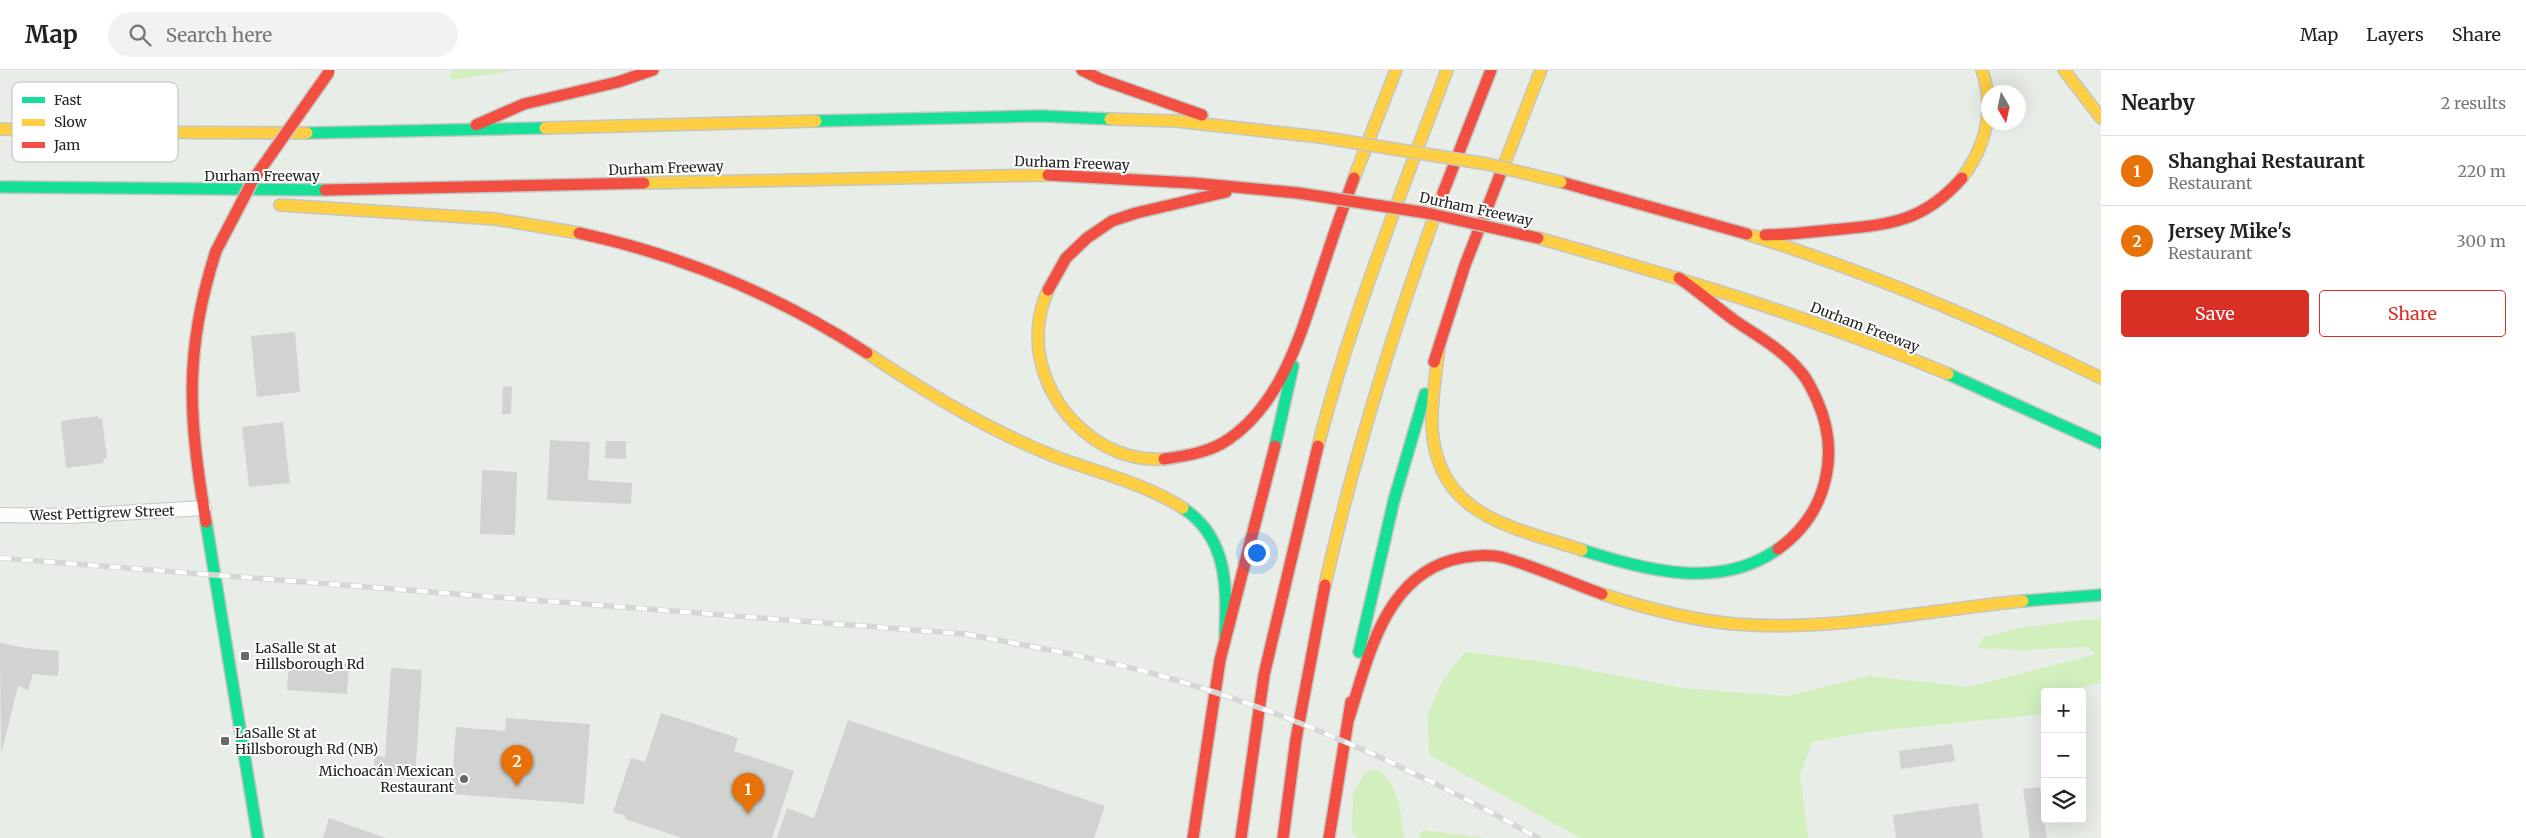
<!DOCTYPE html>
<html lang="en">
<head>
<meta charset="utf-8">
<style>
  body { margin:0; font-family:Merriweather,serif; background:#f2f2f2; color:#222 }
  .controls { position:absolute; right:15px; bottom:15px; display:grid; overflow:hidden; border-radius:5px; box-shadow:0 5px 20px #0002 }
  .controls button { width:45px; height:45px; display:grid; place-items:center; padding:0; border:0; border-bottom:1px solid #e0e0e0; background:#fff; color:#222; font:25px sans-serif }
  .compass { position:absolute; left:1981px; top:15px; width:45px; height:45px; border-radius:50%; background:#fff; box-shadow:0 5px 20px #0002; rotate:171deg }
  .you { position:absolute; left:1256px; top:482px; width:18px; height:18px; margin:-12px; border:4px solid #fff; border-radius:50%; background:#1a73e8; box-shadow:0 0 0 8px #1a73e833 }
  .badge { display:grid; place-items:center; width:32px; height:32px; border-radius:50%; background:#d93025; color:#fff; font-size:16px; font-weight:700 }
  .pin { position:absolute; translate:-50% -41px; filter:drop-shadow(0 1px 2px #0008) }
  .pin::after { content:''; position:absolute; top:26px; width:18px; height:15px; background:inherit; clip-path:polygon(0 0,100% 0,50% 100%) }
  .list { margin:0; padding:0; list-style:none }
  h2 { display:flex; justify-content:space-between; align-items:center; height:65px; margin:0; padding:0 20px; font-size:21px }
  h2 small { font-size:16px; font-weight:400; color:#767676 }
  .list li { display:grid; grid-template-columns:32px 1fr auto; gap:15px; align-items:center; box-sizing:border-box; height:70px; padding:0 20px; border-top:1px solid #e0e0e0 }
  .list b { display:block; font-size:19px; white-space:nowrap }
  .list p { margin:0; font-size:16px; white-space:nowrap; color:#767676 }
  .list em { font-size:16px; font-style:normal; color:#767676 }
  .actions { display:flex; gap:10px; padding:15px 20px }
  .actions a { flex:1; padding:11px 0; border:1px solid #d93025; border-radius:5px; text-align:center; font-size:18px; color:#d93025 }
  .actions .main { background:#d93025; color:#fff }
  .icon { flex:none; width:28px; height:28px; fill:none; stroke:currentColor; stroke-width:2; stroke-linecap:round; stroke-linejoin:round }
  .map { position:relative; flex:none; width:2101px; height:768px; overflow:hidden }
  header { display:flex; align-items:center; gap:30px; box-sizing:border-box; height:70px; padding:0 25px; background:#fff; border-bottom:1px solid #e0e0e0 }
  header strong { font-size:24px }
  nav { display:flex; gap:28px; margin-inline-start:auto; font-size:18px }
  .search { width:350px; height:45px; background:#f2f2f2; display:flex; align-items:center; gap:12px; box-sizing:border-box; padding:0 18px; border-radius:28px; color:#767676; font-size:19px }
  main { display:flex }
  aside { flex:1; background:#fff }
  .map>svg:first-child { display:block }
</style>
</head>
<body>
<header>
<strong>Map</strong>
<div class="search"><svg class="icon" aria-label="search" viewBox="0 0 24 24"><circle cx="10" cy="10" r="6"/><path d="M15 15l6 6"/></svg>Search here</div>
<nav><a>Map</a><a>Layers</a><a>Share</a></nav>
</header>
<main>
<div class="map">
<svg width="2101" height="768" viewBox="0 0 2101 768">
  <rect width="100%" height="100%" fill="#e9ede7"/>
  <g fill="#d1f0be">
    <polygon points="453,0 519,0 450,10"/>
    <polygon points="2101,548 2101,613 2059,622 2045,622 2045,644 1866,662 1812,672 1800,705 1808,768 1581,768 1429,685 1428,643 1443,610 1465,582 1546,592 1683,618 1788,626 1869,606 1969,617 2096,584 2086,577 2023,580 1978,578 1983,567 2025,557"/>
    <path d="M1378 700C1401 719 1400 741 1404 768H1358L1352 763 1353 724 1365 702Z"/>
    <polygon points="1423,760 1487,768 1419,768"/>
  </g>
  <g fill="#d0d3cf">
    <polygon points="295,262 300,322 257,327 251,266"/>
    <polygon points="503,316 512,317 511,344 502,344"/>
    <polygon points="98,346 98,349 102,348 107,388 103,389 104,393 66,398 61,351"/>
    <polygon points="283,352 290,413 249,417 242,357"/>
    <polygon points="550,370 590,372 588,410 632,413 631,434 547,430"/>
    <polygon points="606,371 626,371 626,389 605,388"/>
    <polygon points="482,400 517,402 515,465 480,464"/>
    <polygon points="0,573 26,578 59,581 58,606 33,604 28,620 18,616 1,685"/>
    <polygon points="289,590 349,594 347,624 287,620"/>
    <polygon points="391,598 422,600 415,709 373,706 375,686 385,687"/>
    <polygon points="661,643 738,668 734,681 794,701 772,768 682,768 625,749 626,746 613,742 631,688 645,692"/>
    <polygon points="506,648 590,654 584,734 451,724 456,657 505,661"/>
    <polygon points="848,650 1105,736 1094,768 777,768 787,738 814,748"/>
    <polygon points="1952,674 1955,691 1901,699 1899,681"/>
    <polygon points="2040,717 2047,768 2030,768 2023,719"/>
    <polygon points="1978,733 1983,768 1896,768 1893,745"/>
    <polygon points="329,748 386,768 323,768"/>
  </g>
  <g fill="none" stroke-linecap="round" stroke-linejoin="round">
    <defs>
      <polyline id="street" points="0,445 71,446 204,438"/>
      <g id="fast">
        <polyline points="816,51 1041,46 1110,49"/>
        <polyline points="307,63 545,58"/>
        <polyline points="0,117 325,120"/>
        <polyline points="1948,304 2101,373"/>
        <polyline points="1275,376 1293,296"/>
        <path d="M1183 438C1228 468 1227 517 1225 566"/>
        <polyline points="206,452 258,768"/>
        <path d="M1582 480C1646 500 1719 521 1778 479"/>
        <polyline points="2023,531 2101,525"/>
        <polyline points="1359,582 1394,430 1425,324"/>
      </g>
      <g id="slow">
        <polyline points="2064,0 2101,48"/>
        <polyline points="1110,49 1176,51 1320,67"/>
        <polyline points="545,58 816,51"/>
        <polyline points="0,59 92,62 307,63"/>
        <polyline points="1500,105 1541,0"/>
        <polyline points="1354,108 1396,0"/>
        <path d="M1962 108C1986 76 1995 39 1982 0"/>
        <polyline points="644,113 1048,105"/>
        <polyline points="280,135 495,149 579,163"/>
        <path d="M1747 164C1869 202 1987 252 2101 308"/>
        <path d="M1538 168C1677 207 1815 248 1948 304"/>
        <path d="M1048 220C1042 234 1038 249 1038 265 1037 331 1097 394 1164 389"/>
        <path d="M1439 277C1436 304 1431 331 1432 357 1437 447 1513 457 1582 480"/>
        <path d="M867 283C927 323 988 360 1056 387 1099 403 1144 413 1183 438"/>
        <path d="M1318 376C1351 248 1401 124 1447 0"/>
        <path d="M1325 515C1355 381 1396 251 1443 123"/>
        <path d="M1602 524C1645 538 1689 550 1735 554 1831 562 1927 540 2023 531"/>
      </g>
      <g id="jam">
        <polyline points="1082,0 1100,9 1202,45"/>
        <polyline points="476,55 524,34 618,12 653,0"/>
        <polyline points="1048,105 1192,113 1298,123"/>
        <polyline points="1561,112 1747,164"/>
        <polyline points="325,120 644,113"/>
        <polyline points="1443,123 1491,0"/>
        <path d="M579 163C681 185 779 226 867 283"/>
        <path d="M1765 165C1791 165 1816 161 1842 159 1894 154 1925 150 1962 108"/>
        <path d="M1679 208C1698 221 1715 236 1734 250 1757 266 1782 279 1800 301 1808 309 1812 320 1817 330 1841 384 1827 444 1778 479"/>
        <polyline points="1048,220 1066,188 1087,168 1112,151 1136,143 1226,122"/>
        <polyline points="1434,292 1465,195 1500,105"/>
        <path d="M1164 389C1186 386 1211 382 1229 369 1286 330 1304 252 1325 191 1334 163 1344 135 1354 108"/>
        <path d="M206 452C189 349 183 283 216 181"/>
        <path d="M1349 648C1368 588 1384 509 1452 490 1466 486 1486 484 1501 487 1535 496 1568 512 1602 524"/>
        <polyline points="1193,768 1220,590 1275,376"/>
        <polyline points="1241,768 1264,605 1318,376"/>
        <polyline points="1283,768 1296,669 1325,515"/>
        <polyline points="1329,768 1351,632"/>
      </g>
    </defs>
    <use href="#street" stroke="#c4c6c2" stroke-width="16"/>
    <use href="#fast" stroke="#c4c6c2" stroke-width="14"/>
    <use href="#slow" stroke="#c4c6c2" stroke-width="14"/>
    <use href="#jam" stroke="#c4c6c2" stroke-width="14"/>
    <use href="#street" stroke="#fcfcfb" stroke-width="14"/>
    <use href="#fast" stroke="#16e098" stroke-width="11"/>
    <use href="#slow" stroke="#ffcf43" stroke-width="11"/>
    <use href="#jam" stroke="#f24e42" stroke-width="11"/>
    <defs>
      <path id="rail" d="M0 488 965 564C1035 577 1104 589 1172 609 1300 646 1422 703 1538 768"/>
    </defs>
    <use href="#rail" stroke="#d5d7d5" stroke-width="5.5"/>
    <use href="#rail" stroke="#fff" stroke-width="4" stroke-dasharray="11" stroke-linecap="butt"/>
    <defs>
      <polyline id="slow-bridge" points="1320,67 1487,94 1561,112"/>
      <g id="jam-bridge">
        <polyline points="1298,123 1427,143 1538,168"/>
        <polyline points="216,181 253,110 329,2"/>
      </g>
    </defs>
    <use href="#slow-bridge" stroke="#c4c6c2" stroke-width="14" stroke-linecap="butt"/>
    <use href="#jam-bridge" stroke="#c4c6c2" stroke-width="14" stroke-linecap="butt"/>
    <use href="#slow-bridge" stroke="#ffcf43" stroke-width="11"/>
    <use href="#jam-bridge" stroke="#f24e42" stroke-width="11"/>
  </g>
  <g fill="#676a66" stroke="#fff" stroke-width="2">
    <rect x="240" y="581" width="10" height="10" rx="2.5"/>
    <rect x="220" y="666" width="10" height="10" rx="2.5"/>
    <circle cx="464" cy="709" r="5"/>
  </g>
  <g text-anchor="middle" dominant-baseline="central" stroke-width="4" stroke-linejoin="round" paint-order="stroke">
    <g font-size="14" fill="#212420" stroke="#fff">
      <text transform="translate(1072 93) rotate(2)">Durham Freeway</text>
      <text transform="translate(666 98) rotate(-2)">Durham Freeway</text>
      <text x="262" y="106">Durham Freeway</text>
      <text transform="translate(1476 139) rotate(12)">Durham Freeway</text>
      <text transform="translate(1865 257) rotate(21)">Durham Freeway</text>
      <text transform="translate(102 443) rotate(-2)">West Pettigrew Street</text>
    </g>
    <g font-size="14" fill="#212420" stroke="#fff" text-anchor="start">
      <text x="255" y="578">LaSalle St at<tspan x="255" dy="16">Hillsborough Rd</tspan></text>
      <text x="235" y="663">LaSalle St at<tspan x="235" dy="16">Hillsborough Rd (NB)</tspan></text>
      <text x="454" y="701" text-anchor="end">Michoacán Mexican<tspan x="454" dy="16">Restaurant</tspan></text>
    </g>
  </g>
  <rect x="12" y="12" width="166" height="80" rx="8" fill="#fff" stroke="#bcbdbc" stroke-width="1"/>
  <rect x="22" y="27" width="23" height="6" fill="#16e098"/>
  <rect x="22" y="49" width="23" height="7" fill="#ffcf43"/>
  <rect x="22" y="72" width="23" height="6" fill="#f24e42"/>
  <g font-size="14" fill="#212420">
    <text x="54" y="35">Fast</text>
    <text x="54" y="57">Slow</text>
    <text x="54" y="80">Jam</text>
  </g>
</svg>
<div class="controls">
<button>+</button>
<button>−</button>
<button><svg class="icon" aria-label="layers" viewBox="0 0 24 24"><path d="M12 4l9 5-9 5-9-5zM3 14l9 5 9-5"/></svg></button>
</div>
<svg class="compass" viewBox="-18 -18 36 36"><path d="M0-13l5 13h-10z" fill="#e53935"/><path d="M0 13l5-13h-10z" fill="#767676"/></svg>
<div class="you"></div>
<div class="pin badge" style="left:748px;top:744px;background:#e8710a">1</div>
<div class="pin badge" style="left:517px;top:716px;background:#e8710a">2</div>
</div>
<aside>
<h2>Nearby<small>2 results</small></h2>
<ul class="list">
<li><span class="badge" style="background:#e8710a">1</span><div><b>Shanghai Restaurant</b><p>Restaurant</p></div><em>220 m</em></li>
<li><span class="badge" style="background:#e8710a">2</span><div><b>Jersey Mike's</b><p>Restaurant</p></div><em>300 m</em></li>
</ul>
<div class="actions"><a class="main">Save</a><a>Share</a></div>
</aside>
</main>
</body>
</html>
